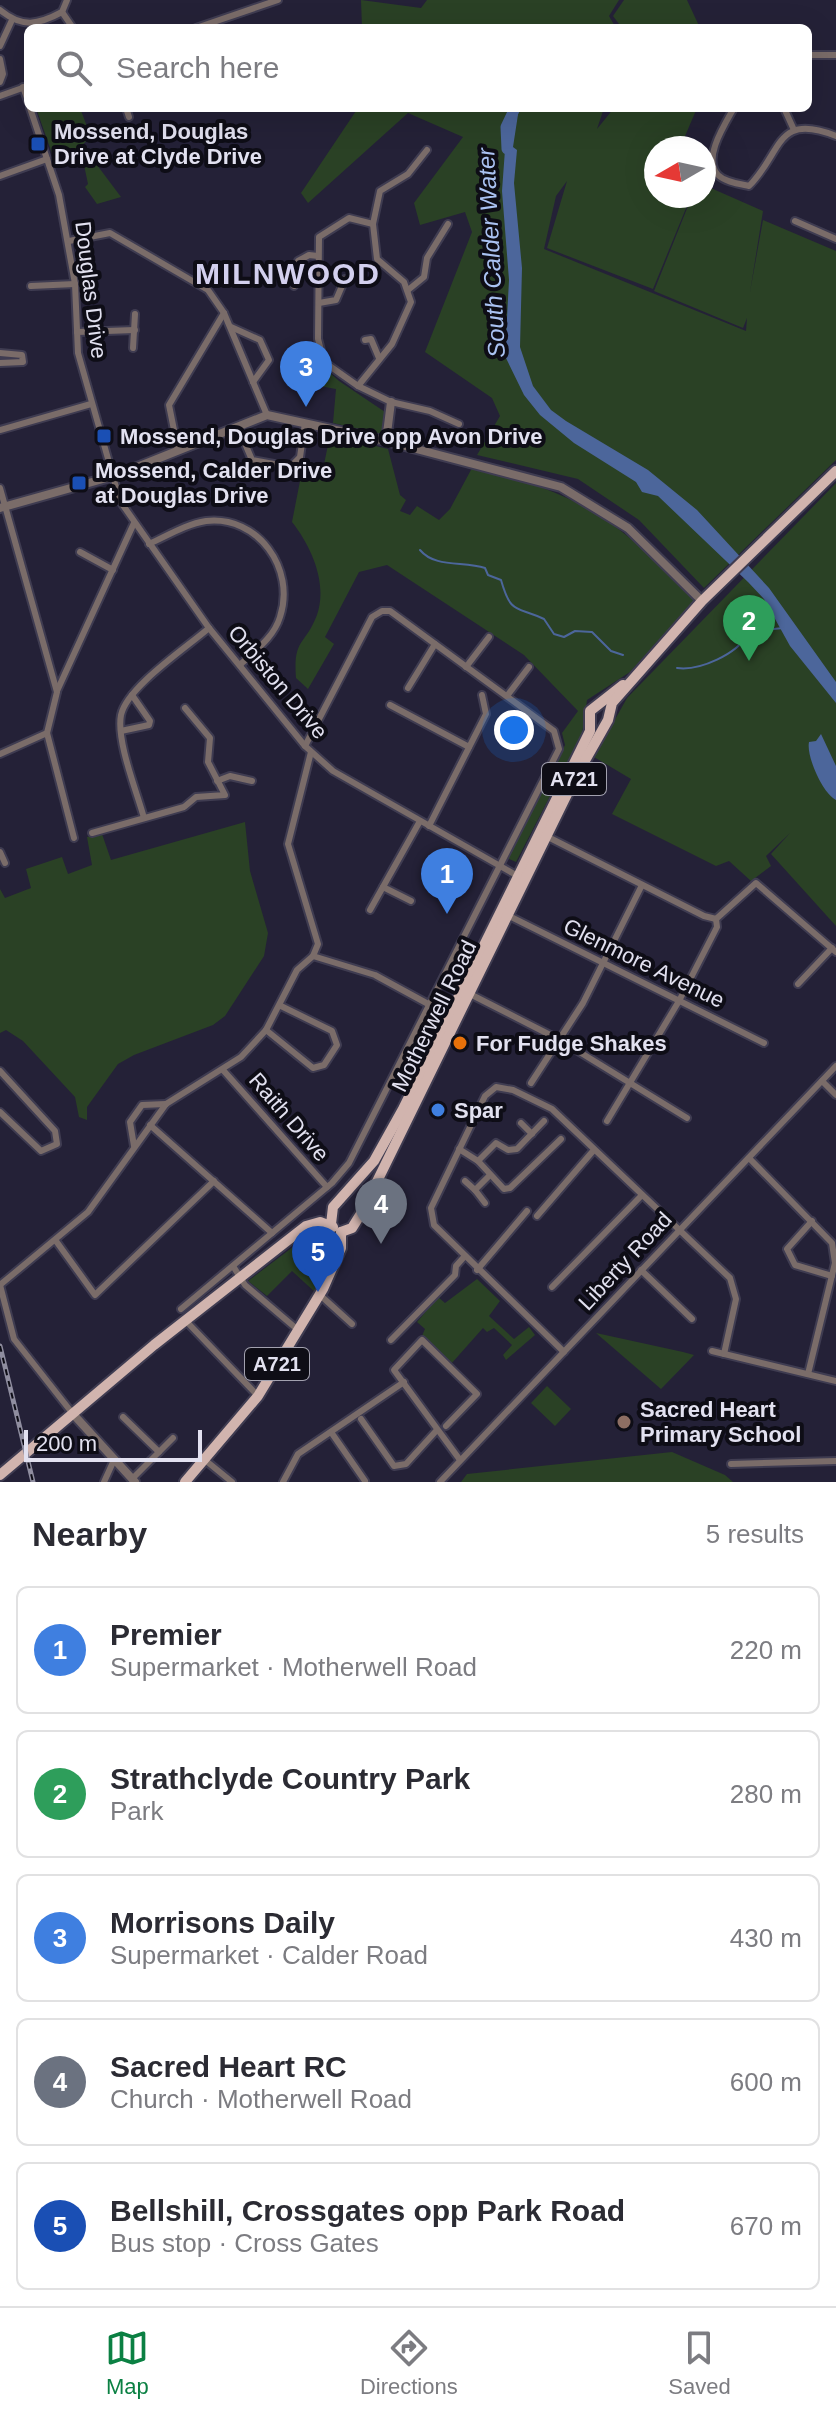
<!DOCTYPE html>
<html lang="en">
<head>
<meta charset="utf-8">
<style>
  body { margin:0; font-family:Helvetica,sans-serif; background:#f2f2f3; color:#2b2b33 }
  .compass { position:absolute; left:644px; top:136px; width:72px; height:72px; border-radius:50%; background:#fff; box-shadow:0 8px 32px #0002; rotate:261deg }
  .scale { position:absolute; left:24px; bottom:20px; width:178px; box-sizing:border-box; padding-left:8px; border:4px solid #e2e1f0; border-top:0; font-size:22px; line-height:28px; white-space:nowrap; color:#e2e1f0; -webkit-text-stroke:6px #0e0d16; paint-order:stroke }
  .you { position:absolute; left:514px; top:730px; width:28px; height:28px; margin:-20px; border:6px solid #fff; border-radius:50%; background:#1a73e8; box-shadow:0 0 0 12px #1a73e833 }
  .badge { display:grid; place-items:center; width:52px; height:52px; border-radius:50%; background:#0b8043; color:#fff; font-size:26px; font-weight:700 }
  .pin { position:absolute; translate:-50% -66px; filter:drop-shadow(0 2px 4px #0008) }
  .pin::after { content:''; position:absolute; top:42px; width:28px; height:24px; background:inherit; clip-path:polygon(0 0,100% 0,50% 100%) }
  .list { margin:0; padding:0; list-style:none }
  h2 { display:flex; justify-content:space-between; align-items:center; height:104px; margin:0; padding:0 32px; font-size:34px }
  h2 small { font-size:26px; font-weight:400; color:#7c7c81 }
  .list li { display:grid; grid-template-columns:52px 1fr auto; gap:24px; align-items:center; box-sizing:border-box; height:128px; margin:0 16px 16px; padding:0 16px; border:2px solid #e1e1e2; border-radius:12px }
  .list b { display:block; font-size:30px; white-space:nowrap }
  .list p { margin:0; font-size:26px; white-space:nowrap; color:#7c7c81 }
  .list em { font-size:26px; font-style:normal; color:#7c7c81 }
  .icon { flex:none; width:44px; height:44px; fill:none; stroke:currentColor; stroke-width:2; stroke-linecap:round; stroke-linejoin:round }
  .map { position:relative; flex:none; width:836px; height:1482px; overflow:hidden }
  .search { position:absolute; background:#fff; box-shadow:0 8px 32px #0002; left:24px; right:24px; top:24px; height:88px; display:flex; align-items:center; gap:20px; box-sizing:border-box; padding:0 28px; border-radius:12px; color:#7c7c81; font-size:30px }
  .sheet { height:824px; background:#fff }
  nav { display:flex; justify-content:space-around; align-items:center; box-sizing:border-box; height:112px; border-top:2px solid #e1e1e2; background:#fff; font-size:22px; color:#7c7c81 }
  nav a { display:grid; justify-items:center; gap:4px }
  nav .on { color:#0b8043 }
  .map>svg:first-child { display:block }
</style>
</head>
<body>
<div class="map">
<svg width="836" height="1482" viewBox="0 0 836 1482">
  <rect width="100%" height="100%" fill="#242137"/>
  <g fill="#2a4125">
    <polygon points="361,0 421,8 427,0 619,0 609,16 616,28 362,28"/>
    <polygon points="624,0 687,0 700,28 622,28 613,16"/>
    <polygon points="36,108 80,108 91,137 82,145 121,197 97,204 85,187 88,184 84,165 80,165 75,156 55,162"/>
    <polygon points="358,108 604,108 597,129 614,108 697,108 680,148 656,148 656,196 691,196 653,289 547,248 567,181 556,196 544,249 746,331 747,318 743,328 654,291 692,196 704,196 704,185 763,211 750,292 763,220 836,251 836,460 704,588 639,520 578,479 477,455 500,416 492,398 425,352 472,232 465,212 420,225 414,203 463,137 408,113 308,203 301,193"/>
    <polygon points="311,356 339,381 385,412 382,434 333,423 336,389 292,381"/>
    <path d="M330 435 388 449 400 495 406 500 400 511 410 515 417 506 439 520 450 509 472 468C584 493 616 520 695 600L630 672 587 700 582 734 516 862 507 858 565 745 562 733 578 711 524 655 387 565 359 572 325 637 334 644 308 689 296 678C293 638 305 646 317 615 328 583 311 546 292 522L300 481 295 469 303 475 321 479Z"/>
    <polygon points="836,483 836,926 771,854 790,833 766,856 771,866 751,881 729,861 716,866 612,814 631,779 594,757 627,698"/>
    <polygon points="245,822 250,871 268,933 264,956 225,1016 213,1025 134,1055 118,1064 87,1107 87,1120 79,1117 75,1097 23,1041 6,1030 0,1033 0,889 5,898 31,888 26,869 62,857 68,874 92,865 87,837 102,834 111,860"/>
    <polygon points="325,1229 337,1246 316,1293 292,1271 267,1296 248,1281 314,1231"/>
    <polygon points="477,1279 500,1301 489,1316 514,1339 529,1327 535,1335 506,1360 503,1355 512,1345 494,1328 487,1332 483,1328 451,1364 421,1338 425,1329 417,1322 438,1297 445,1303"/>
    <polygon points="596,1333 683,1352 694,1355 661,1389"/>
    <polygon points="547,1386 571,1409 555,1426 531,1403"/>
    <polygon points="672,1452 725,1475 733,1482 461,1482 467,1474"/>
  </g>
  <g fill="#4c669b">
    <polygon points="508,108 519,108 513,147 517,150 514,183 522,268 520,347 533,386 551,410 566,421 648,470 697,510 769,588 836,682 836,703 790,646 764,599 748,582 658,496 642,492 636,482 574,443 540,415 524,395 505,356 509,280 502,191"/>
    <path d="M821 734 836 766V800C823 794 806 756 809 742L816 741Z"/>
  </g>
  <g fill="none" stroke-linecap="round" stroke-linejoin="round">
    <g stroke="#4c669b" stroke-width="2">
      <path d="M420 550C435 568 463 561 485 568L488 575 501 580C511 615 516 606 544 619L554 634 564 637 575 631 592 632 611 651 623 655"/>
      <polyline points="754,631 783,628"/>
      <path d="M677 668C700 671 737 654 748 634"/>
    </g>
    <polyline stroke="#4c669b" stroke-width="11" points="507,149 506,127 515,108"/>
    <defs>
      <g id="minor">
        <path d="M0 10C22 28 38 25 62 12L67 0"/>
        <polyline points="62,12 73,28"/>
        <polyline points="196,28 278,0"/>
        <polyline points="0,46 12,20"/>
        <polyline points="808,55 836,55"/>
        <polyline points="0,59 3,74 0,82"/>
        <polyline points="23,87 28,101"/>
        <polyline points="0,96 28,86"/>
        <polyline points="30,108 59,195 75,284 78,353 120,501 209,628 305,746 333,771 516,875"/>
        <polyline points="126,108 129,117"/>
        <path d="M734 108C725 124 702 159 718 175 725 182 740 184 749 186 783 152 775 112 836 136"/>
        <polyline points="784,108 794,130"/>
        <polyline points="0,176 47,159"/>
        <polyline points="795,221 836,239"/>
        <polyline points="373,224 349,218 319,237 318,339 324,362 358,386 391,402 430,411 459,424"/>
        <polyline points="69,241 110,233 208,290 224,313 267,415"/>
        <polyline points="31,286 75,284"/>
        <polyline points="294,286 298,261 309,255 318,256"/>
        <polyline points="408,290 424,277 427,258 448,224"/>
        <polyline points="319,303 336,300 345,279"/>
        <polyline points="231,327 260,340 269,360 253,382"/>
        <polyline points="77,332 135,330"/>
        <polyline points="365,340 371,339 379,358"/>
        <polyline points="133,348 135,314"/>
        <polyline points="0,353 22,355 23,362 0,363"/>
        <polyline points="358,386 392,344 411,302 404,282 377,259 373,224 380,191 408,174 427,150"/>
        <polyline points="238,427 252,460 290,467 300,457 305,423"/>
        <polyline points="0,430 91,404"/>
        <polyline points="178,450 169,405 224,313"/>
        <polyline points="0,488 57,692 47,733 74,838"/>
        <path d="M149 544C167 536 186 524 206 521 258 515 296 569 280 617 274 637 256 650 241 664"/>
        <polyline points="80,552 113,570"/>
        <polyline points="466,667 489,637"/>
        <polyline points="408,688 435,644"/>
        <polyline points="57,691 134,523"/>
        <polyline points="507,696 529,667"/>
        <polyline points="390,705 469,747"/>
        <polyline points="121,731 149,725 150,721 132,695"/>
        <polyline points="0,754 47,733"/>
        <polyline points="217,781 230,776 252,781"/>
        <path d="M144 818C137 792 116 741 121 715 127 687 186 648 209 628"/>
        <polyline points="429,826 486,714 482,695"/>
        <polyline points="92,833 184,807 196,797 225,795 208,762 210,738 185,708"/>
        <polyline points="546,836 704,916 716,919"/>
        <polyline points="0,852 5,863"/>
        <polyline points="383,887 411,901"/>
        <polyline points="370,910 420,821"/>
        <polyline points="507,915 764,1043"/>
        <polyline points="313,956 375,975 430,1005"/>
        <polyline points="798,984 832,948"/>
        <polyline points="468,993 560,1040 687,1118"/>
        <polyline points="266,1030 313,1068 324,1065 337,1045 332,1031 281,1006"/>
        <polyline points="223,1070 327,1187"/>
        <polyline points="0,1071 55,1131 57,1144 41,1151 0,1112"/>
        <polyline points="822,1081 836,1095"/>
        <polyline points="531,1083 583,1003 642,885"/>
        <polyline points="607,1121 679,1001 717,927 716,919 756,883 836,952"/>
        <polyline points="521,1123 532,1134"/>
        <polyline points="150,1125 272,1233"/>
        <polyline points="134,1146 130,1122 142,1105 166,1104"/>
        <polyline points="459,1149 478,1161 504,1189 510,1188 561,1139"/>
        <polyline points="749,1158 832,1243 835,1263 808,1374"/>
        <polyline points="478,1161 496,1143 508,1150 517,1149 544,1121"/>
        <polyline points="465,1181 475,1190 490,1175"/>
        <polyline points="475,1190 485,1203"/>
        <polyline points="537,1216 593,1151"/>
        <polyline points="812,1221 787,1249 795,1265 832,1276"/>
        <polyline points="56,1241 95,1295 214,1181"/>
        <polyline points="233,1266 245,1285 298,1330"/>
        <polyline points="477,1270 527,1211"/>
        <polyline points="641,1270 692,1319"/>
        <polyline points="0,1285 88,1212 166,1104 241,1057 266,1030 297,970 313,956 318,944 288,844 311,752"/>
        <polyline points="0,1285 14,1339 73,1414"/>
        <polyline points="552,1287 642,1195"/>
        <polyline points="320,1295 352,1324"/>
        <polyline points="181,1309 332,1183 349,1163 559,749 554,731 390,611 382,611 372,617 305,746"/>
        <polyline points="186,1321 258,1396"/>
        <polyline points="391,1340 455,1275 456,1266 464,1257"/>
        <polyline points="712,1351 836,1381"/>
        <polyline points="564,1352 434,1225 431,1208 485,1096 496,1087 513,1090 552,1109 730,1278 736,1299 724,1354"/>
        <polyline points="123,1417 159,1452"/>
        <polyline points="361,1419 394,1466 406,1464 436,1431"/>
        <polyline points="446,1426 477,1394 422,1340 394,1370 460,1460"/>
        <polyline points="331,1432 365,1481"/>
        <polyline points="205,1460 232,1482"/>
        <polyline points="731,1464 836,1461"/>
        <polyline points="132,1479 173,1438"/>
        <polyline points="104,1482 114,1460"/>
        <polyline points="283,1482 298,1454 404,1382"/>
        <polyline points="440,1482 836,1066"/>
      </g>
      <g id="tertiary">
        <polyline points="386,441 391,402"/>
        <polyline points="0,508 117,475 267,415 386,441 561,487 628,528 702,601"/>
        <polyline points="73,1414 135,1482"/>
      </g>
      <g id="primary">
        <polyline points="331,1224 333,1207 374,1161 403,1109 590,731 590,711 623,685"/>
        <polyline points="341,1232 352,1228 362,1212 574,780 608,720 612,703 702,601 836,471"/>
        <polyline points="0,1475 154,1345 306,1226 320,1222 333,1227"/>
        <polyline points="185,1482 258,1396 323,1289 341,1248 341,1232"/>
      </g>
    </defs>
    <use href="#minor" stroke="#3f3c51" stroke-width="10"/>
    <use href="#tertiary" stroke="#3f3c51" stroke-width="12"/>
    <use href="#primary" stroke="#3f3c51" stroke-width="14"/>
    <use href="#minor" stroke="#7a6c69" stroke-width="6"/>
    <use href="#tertiary" stroke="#7a6c69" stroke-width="8"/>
    <use href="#primary" stroke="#d1b4ae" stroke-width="10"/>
    <defs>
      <polyline id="rail" points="0,1346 33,1482"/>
    </defs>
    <use href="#rail" stroke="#8f8d9f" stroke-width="5"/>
    <use href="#rail" stroke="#0e0d16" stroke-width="2" stroke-dasharray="6" stroke-linecap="butt"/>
  </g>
  <g fill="#1a4fb4" stroke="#0e0d16" stroke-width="3">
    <rect x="30" y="136" width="16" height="16" rx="4"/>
    <rect x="96" y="428" width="16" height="16" rx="4"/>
    <rect x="71" y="475" width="16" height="16" rx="4"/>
  </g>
  <circle fill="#e8710a" stroke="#0e0d16" stroke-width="3" cx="460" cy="1043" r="8"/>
  <circle fill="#3f7fe0" stroke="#0e0d16" stroke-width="3" cx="438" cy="1110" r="8"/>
  <circle fill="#8d6e63" stroke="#0e0d16" stroke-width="3" cx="624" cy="1422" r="8"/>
  <g text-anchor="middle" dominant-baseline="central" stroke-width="8" stroke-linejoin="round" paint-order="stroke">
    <g fill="#0e0d16" stroke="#a2a1af" stroke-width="2">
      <rect x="542" y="763" width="64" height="32" rx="6"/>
      <rect x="245" y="1348" width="64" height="32" rx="6"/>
    </g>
    <g font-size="20" font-weight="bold" fill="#e2e1f0">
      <text x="574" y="779">A721</text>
      <text x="277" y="1364">A721</text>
    </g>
    <g font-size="22" font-weight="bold" fill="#e2e1f0" stroke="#0e0d16" text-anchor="start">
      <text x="54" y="131">Mossend, Douglas<tspan x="54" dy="25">Drive at Clyde Drive</tspan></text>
      <text x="120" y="436">Mossend, Douglas Drive opp Avon Drive</text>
      <text x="95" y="470">Mossend, Calder Drive<tspan x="95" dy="25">at Douglas Drive</tspan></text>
      <text x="476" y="1043">For Fudge Shakes</text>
      <text x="454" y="1110">Spar</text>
      <text x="640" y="1409">Sacred Heart<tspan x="640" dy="25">Primary School</tspan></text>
    </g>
    <g font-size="22" fill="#e2e1f0" stroke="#0e0d16">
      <text transform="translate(91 290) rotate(83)">Douglas Drive</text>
      <text transform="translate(278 682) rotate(50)">Orbiston Drive</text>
      <text transform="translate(644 963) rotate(26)">Glenmore Avenue</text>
      <text transform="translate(434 1016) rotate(-64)">Motherwell Road</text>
      <text transform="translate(289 1117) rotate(49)">Raith Drive</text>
      <text transform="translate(625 1261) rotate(-47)">Liberty Road</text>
    </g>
    <g font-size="24" font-style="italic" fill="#aac2f2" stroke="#0e0d16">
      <text transform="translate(491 253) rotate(-93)">South Calder Water</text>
    </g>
    <g font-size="30" font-weight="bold" letter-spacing="2" fill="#d3d0ee" stroke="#0e0d16">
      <text x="288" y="273">MILNWOOD</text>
    </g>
  </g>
</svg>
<svg class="compass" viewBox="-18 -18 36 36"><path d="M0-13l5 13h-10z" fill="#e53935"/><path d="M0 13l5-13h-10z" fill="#7c7c81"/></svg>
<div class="scale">200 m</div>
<div class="you"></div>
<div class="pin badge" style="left:447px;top:914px;background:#3f7fe0">1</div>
<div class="pin badge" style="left:749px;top:661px;background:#2e9e5b">2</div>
<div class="pin badge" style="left:306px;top:407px;background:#3f7fe0">3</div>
<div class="pin badge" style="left:381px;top:1244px;background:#6b7280">4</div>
<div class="pin badge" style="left:318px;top:1292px;background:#1a4fb4">5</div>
<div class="search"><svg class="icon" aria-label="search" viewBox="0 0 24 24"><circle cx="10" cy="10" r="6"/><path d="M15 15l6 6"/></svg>Search here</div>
</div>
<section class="sheet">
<h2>Nearby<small>5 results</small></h2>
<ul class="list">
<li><span class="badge" style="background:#3f7fe0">1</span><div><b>Premier</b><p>Supermarket · Motherwell Road</p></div><em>220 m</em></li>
<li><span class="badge" style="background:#2e9e5b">2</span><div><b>Strathclyde Country Park</b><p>Park</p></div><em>280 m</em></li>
<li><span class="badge" style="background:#3f7fe0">3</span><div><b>Morrisons Daily</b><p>Supermarket · Calder Road</p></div><em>430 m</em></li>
<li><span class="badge" style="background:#6b7280">4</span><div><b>Sacred Heart RC</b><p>Church · Motherwell Road</p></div><em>600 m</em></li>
<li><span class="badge" style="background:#1a4fb4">5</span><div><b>Bellshill, Crossgates opp Park Road</b><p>Bus stop · Cross Gates</p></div><em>670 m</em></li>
</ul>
</section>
<nav>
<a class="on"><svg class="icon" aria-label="map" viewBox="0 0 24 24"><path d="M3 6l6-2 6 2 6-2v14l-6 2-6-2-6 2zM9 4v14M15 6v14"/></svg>Map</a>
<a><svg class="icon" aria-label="directions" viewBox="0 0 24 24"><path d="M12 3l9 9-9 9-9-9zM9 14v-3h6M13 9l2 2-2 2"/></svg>Directions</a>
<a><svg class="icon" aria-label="saved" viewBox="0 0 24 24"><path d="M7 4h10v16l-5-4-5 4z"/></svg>Saved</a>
</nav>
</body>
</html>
